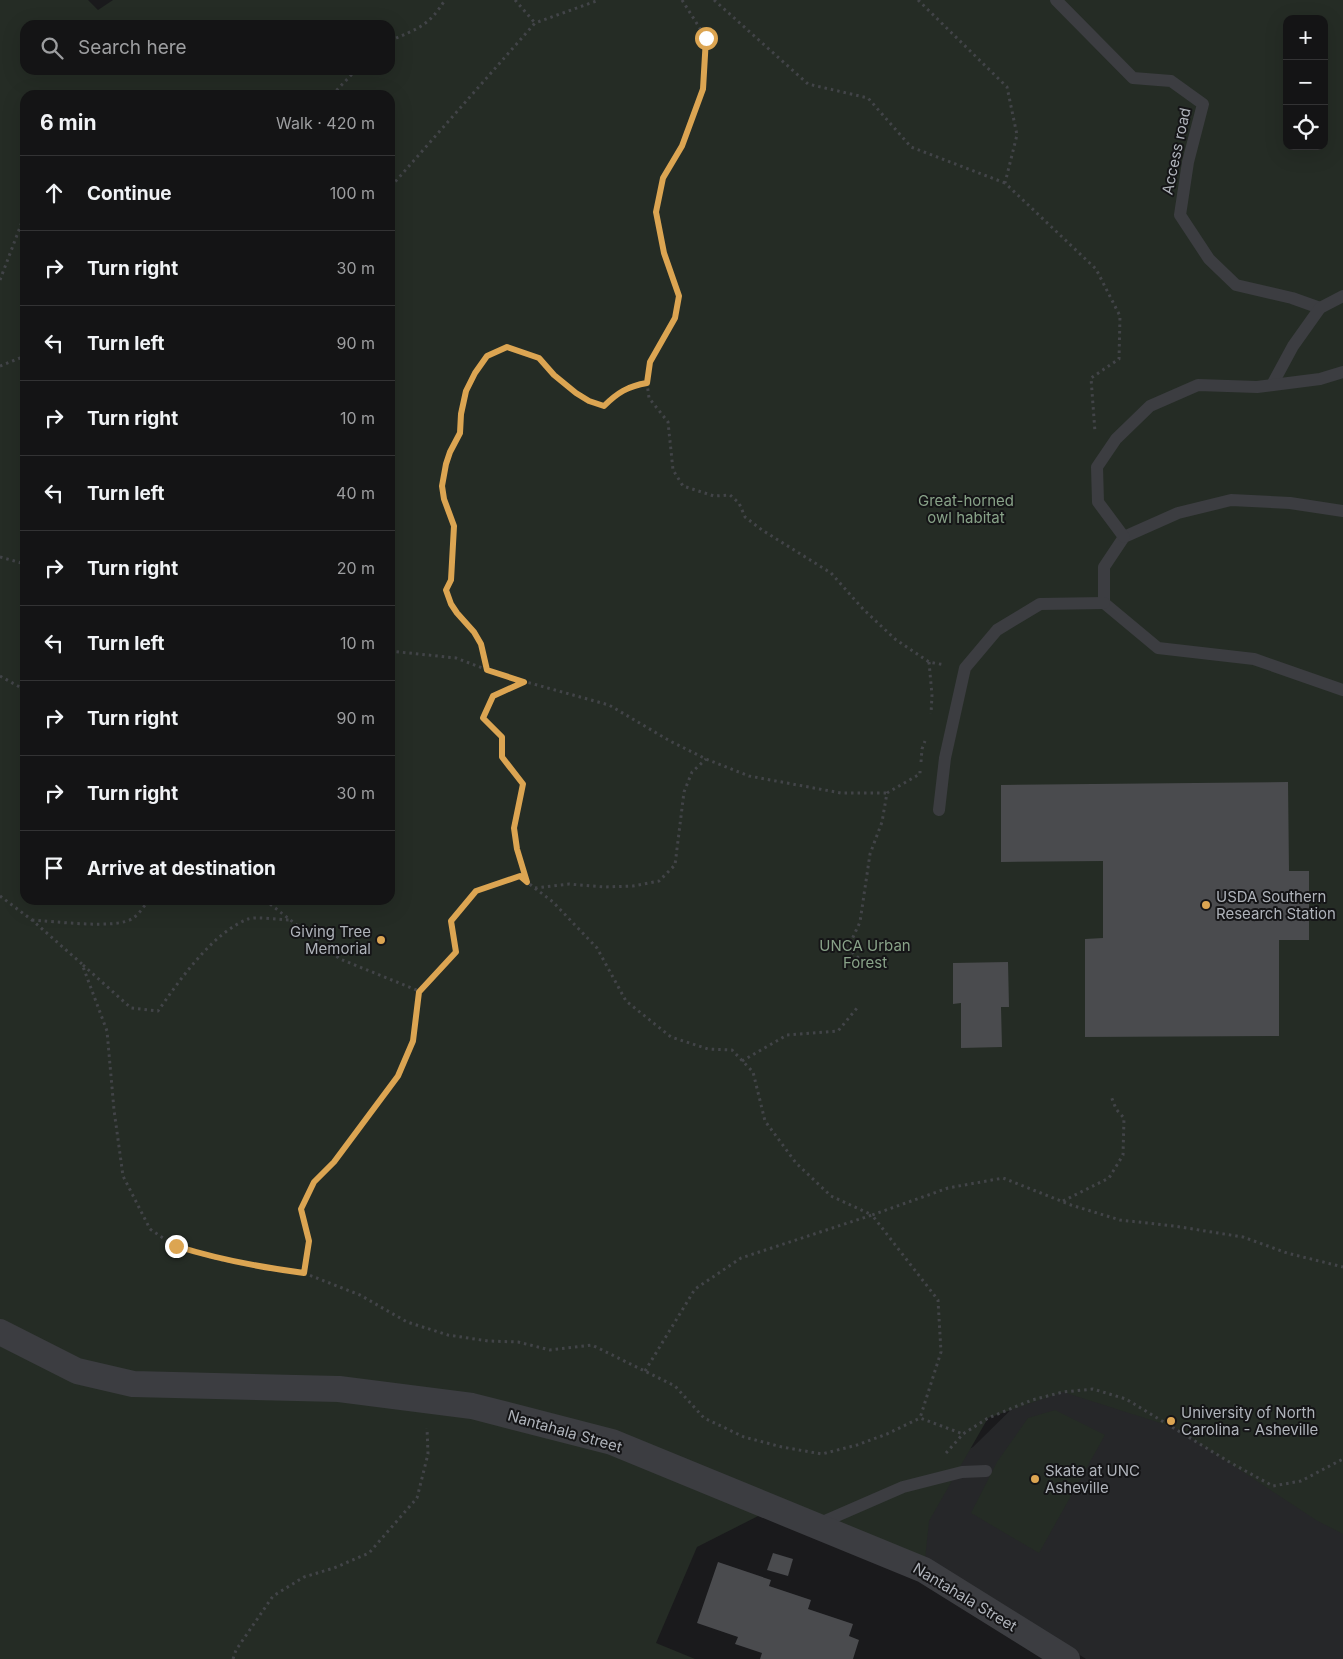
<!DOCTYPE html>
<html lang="en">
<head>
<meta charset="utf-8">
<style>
  body { margin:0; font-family:Inter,sans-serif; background:#212122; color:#f1f3f6 }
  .controls { position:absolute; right:15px; top:15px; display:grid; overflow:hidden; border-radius:10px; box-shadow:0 5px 20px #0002 }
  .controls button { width:45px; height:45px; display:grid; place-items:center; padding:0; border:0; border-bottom:1px solid #333334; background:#141415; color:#f1f3f6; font:25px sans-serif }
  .stop { position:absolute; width:15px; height:15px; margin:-11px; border:4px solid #dca552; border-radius:50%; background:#fff }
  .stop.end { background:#dca552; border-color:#fff; box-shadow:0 1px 5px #0008 }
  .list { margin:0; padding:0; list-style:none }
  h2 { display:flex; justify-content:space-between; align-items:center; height:65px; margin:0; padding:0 20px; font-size:21px }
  h2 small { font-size:16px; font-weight:400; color:#9d9ea0 }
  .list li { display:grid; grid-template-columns:32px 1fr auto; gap:15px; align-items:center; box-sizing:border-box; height:75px; padding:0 20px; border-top:1px solid #333334 }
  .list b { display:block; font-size:19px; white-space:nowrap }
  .list em { font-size:16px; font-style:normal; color:#9d9ea0 }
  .icon { flex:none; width:28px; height:28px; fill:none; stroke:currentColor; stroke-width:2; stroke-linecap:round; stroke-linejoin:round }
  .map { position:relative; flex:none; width:1343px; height:1659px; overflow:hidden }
  .search { position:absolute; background:#141415; box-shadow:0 5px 20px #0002; left:20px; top:20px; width:375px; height:55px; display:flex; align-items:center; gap:12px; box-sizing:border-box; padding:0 18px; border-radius:15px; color:#9d9ea0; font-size:19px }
  .panel { position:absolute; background:#141415; box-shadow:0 5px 20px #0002; left:20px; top:90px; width:375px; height:815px; border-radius:15px }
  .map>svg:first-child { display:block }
</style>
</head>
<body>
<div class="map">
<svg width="1343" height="1659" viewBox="0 0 1343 1659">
  <rect width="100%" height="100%" fill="#1a1a1c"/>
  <polygon fill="#262729" points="1343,1382 1343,1659 1086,1659 876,1526 834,1518 973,1447 1032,1389"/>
  <g fill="#252c25" fill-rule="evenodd">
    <path d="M0 0H88L98 10 113 0H1343V1534L1316 1520 1176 1428 1063 1392 988 1418 929 1521 924 1570 774 1508 697 1547 656 1643 695 1659H0ZM1287 19H1324V146H1287ZM25 25H390V70H25ZM25 95H390V900H25Z"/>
    <polygon points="1055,1410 1105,1435 1039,1553 971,1513 997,1462 1028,1418"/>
  </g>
  <g fill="#4a4b4e">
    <polygon points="1288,782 1289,871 1309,871 1309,940 1279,940 1279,1036 1085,1037 1085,939 1103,938 1103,861 1001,862 1001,785"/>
    <polygon points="1008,962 1009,1007 1001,1007 1002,1047 961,1048 961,1003 953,1004 953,963"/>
    <polygon points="773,1553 793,1559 788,1576 767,1570"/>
    <polygon points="718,1562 771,1580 769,1586 811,1600 808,1609 853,1624 849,1636 859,1640 853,1659 760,1659 762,1653 735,1644 738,1637 697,1623"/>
  </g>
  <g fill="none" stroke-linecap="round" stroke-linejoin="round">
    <g stroke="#424448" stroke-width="3" stroke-dasharray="2.5 4" stroke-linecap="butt">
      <polyline points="515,0 535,23"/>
      <polyline points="682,0 706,38 703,89 682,146 663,178 656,212 663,253 679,295 675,318 650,362 647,383 649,398 668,422 673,470 683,486 714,496 730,495 739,503 745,517 762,530 831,573 863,609 895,639 929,662 945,665"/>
      <polyline points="714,0 808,84 868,98 911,147 1005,183"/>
      <polyline points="918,0 1007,87 1017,135 1005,183 1096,269 1120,316 1119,359 1091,378 1095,432"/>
      <path d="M390 41C418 28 428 27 445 0"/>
      <polyline points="332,95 356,70"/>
      <polyline points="390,185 395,182 535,23 599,0"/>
      <polyline points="0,280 25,214"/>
      <polyline points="0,366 25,356"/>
      <polyline points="0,557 25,564"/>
      <polyline points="390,651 456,658 501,675 609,705 670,741 706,759 749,776 841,793 887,793"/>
      <polyline points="929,662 932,695 931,714"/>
      <path d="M487 670 481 644 474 632 457 613 451 604 446 590 451 580 454 526 444 499 442 486 446 464 450 452 460 433 461 414 465 391 475 373 487 356 507 347 539 358 554 375 576 393 589 401 604 406C617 393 628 386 647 383"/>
      <polyline points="0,676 25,690"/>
      <polyline points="524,682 493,697 483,718 502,737 502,757 523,784 514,827 517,849 527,882"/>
      <polyline points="921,762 922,749 925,741"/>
      <polyline points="535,888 569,884 604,887 633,886 659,881 675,865 684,792 692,772 706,759"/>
      <polyline points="0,896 32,920 82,964 107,1031 114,1110 123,1176 150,1229 176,1247 217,1259 257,1267 304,1273 360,1295 407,1322 448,1335 488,1341 518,1342 550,1350 592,1345 675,1386 704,1418 744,1437 782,1447 822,1454 857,1445 887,1434 920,1418 963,1434"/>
      <polyline points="265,900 340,959 419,991 456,952 451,921 476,891 519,876 553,902 597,948 626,1001 671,1037 708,1049 732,1050 753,1072 765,1121 796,1163 831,1196 872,1215 948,1188 1003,1178 1071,1205 1120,1220 1174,1226 1243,1237 1287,1253 1343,1267"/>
      <path d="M32 920C52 921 118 930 133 918 138 915 142 909 146 904L145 900"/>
      <path d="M83 965 131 1008 158 1011C179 981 212 933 248 919 256 916 280 920 290 920"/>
      <polyline points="868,967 848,948 860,922 870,854 882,822 887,793 920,774 920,771"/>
      <polyline points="742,1061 787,1035 838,1031 857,1008"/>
      <polyline points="1063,1201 1109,1178 1123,1155 1124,1118 1116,1109 1111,1096"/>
      <polyline points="304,1273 309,1241 301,1209 314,1182 335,1162 398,1076 413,1041 419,991"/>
      <polyline points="645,1371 695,1289 741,1258 872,1215 938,1300 941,1352 920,1418"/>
      <polyline points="946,1453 963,1434 988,1418 1032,1400 1063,1392 1093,1389 1126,1399 1231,1463 1273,1486 1301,1481 1343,1459"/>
      <polyline points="233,1659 236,1650 273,1596 304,1577 334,1568 369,1553 417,1498 428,1454 427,1428"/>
    </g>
    <g stroke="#3c3d41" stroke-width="12">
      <polyline points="1056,0 1133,78 1171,81 1203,104 1188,162 1180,215 1209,259 1236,285 1292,298 1320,308"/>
      <polyline points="1272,385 1293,346 1320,308 1343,296"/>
      <polyline points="1343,511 1290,503 1231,500 1178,513 1124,537 1104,567 1104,603 1158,648 1254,659 1343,690"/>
      <polyline points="1124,537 1098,502 1097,467 1116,439 1150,406 1198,385 1257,387 1320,379 1343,372"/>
      <polyline points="939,810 945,758 965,668 997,630 1040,604 1104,603"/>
      <polyline points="818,1524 903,1487 962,1472 986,1471"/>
    </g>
    <polyline stroke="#3c3d41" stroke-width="26" points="0,1332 77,1371 133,1384 339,1389 472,1406 612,1442 924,1570 1067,1659"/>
  </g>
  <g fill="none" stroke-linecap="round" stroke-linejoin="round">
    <path stroke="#dca552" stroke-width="6" d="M176 1246C220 1260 258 1267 304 1273L309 1241 301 1209 314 1182 334 1162 398 1076 413 1041 419 992 456 952 451 921 476 891 520 876 527 882 517 849 514 828 523 784 502 757V737L483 718 493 696 524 682 487 670 481 644 474 632 457 613 451 604 446 590 451 580 454 526 444 499 442 486 446 464 450 452 460 433 461 414 466 391 475 373 487 356 507 347 539 358 554 375 576 393 589 401 604 406C617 393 628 386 647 383L650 362 675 318 679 296 664 253 656 212 663 178 682 146 703 89 706 38"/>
  </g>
  <g fill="#dca552" stroke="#151517" stroke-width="2">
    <circle cx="1206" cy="905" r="5"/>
    <circle cx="381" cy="940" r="5"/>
    <circle cx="1171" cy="1421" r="5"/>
    <circle cx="1035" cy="1479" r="5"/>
  </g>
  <g text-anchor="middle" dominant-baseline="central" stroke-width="4" stroke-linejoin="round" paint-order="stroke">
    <g font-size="15" fill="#afb3ba" stroke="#151517">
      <text transform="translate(1176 151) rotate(-78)">Access road</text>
      <text transform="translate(565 1431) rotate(16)">Nantahala Street</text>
      <text transform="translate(965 1597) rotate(31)">Nantahala Street</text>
    </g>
    <g font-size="15" fill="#88a288" stroke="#151517">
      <text x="966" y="500">Great-horned<tspan x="966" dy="17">owl habitat</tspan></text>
      <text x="865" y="945">UNCA Urban<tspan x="865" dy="17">Forest</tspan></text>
    </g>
    <g font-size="15" fill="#afb3ba" stroke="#151517" text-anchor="start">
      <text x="1216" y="896">USDA Southern<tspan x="1216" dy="17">Research Station</tspan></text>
      <text x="371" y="931" text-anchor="end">Giving Tree<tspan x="371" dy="17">Memorial</tspan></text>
      <text x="1181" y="1412">University of North<tspan x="1181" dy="17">Carolina - Asheville</tspan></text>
      <text x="1045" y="1470">Skate at UNC<tspan x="1045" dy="17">Asheville</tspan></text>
    </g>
  </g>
</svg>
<div class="controls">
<button>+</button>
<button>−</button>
<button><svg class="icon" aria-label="locate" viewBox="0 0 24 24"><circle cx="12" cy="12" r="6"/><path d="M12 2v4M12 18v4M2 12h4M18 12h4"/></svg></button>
</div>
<div class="stop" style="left:706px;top:38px"></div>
<div class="stop end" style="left:176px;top:1246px"></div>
<div class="search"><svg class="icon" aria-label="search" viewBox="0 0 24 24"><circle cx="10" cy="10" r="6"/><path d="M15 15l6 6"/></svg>Search here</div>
<section class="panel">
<h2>6 min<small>Walk · 420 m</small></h2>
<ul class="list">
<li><svg class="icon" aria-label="ahead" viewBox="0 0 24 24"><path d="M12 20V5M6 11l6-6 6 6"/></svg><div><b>Continue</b></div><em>100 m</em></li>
<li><svg class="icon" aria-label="right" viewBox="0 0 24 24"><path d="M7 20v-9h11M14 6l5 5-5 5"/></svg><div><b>Turn right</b></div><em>30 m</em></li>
<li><svg class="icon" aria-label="left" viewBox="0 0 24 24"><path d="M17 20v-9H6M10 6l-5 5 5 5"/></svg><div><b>Turn left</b></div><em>90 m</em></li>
<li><svg class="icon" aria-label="right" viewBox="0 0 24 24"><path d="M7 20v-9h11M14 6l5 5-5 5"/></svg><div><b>Turn right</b></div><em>10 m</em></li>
<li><svg class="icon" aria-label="left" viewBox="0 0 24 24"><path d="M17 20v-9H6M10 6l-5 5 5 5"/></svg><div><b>Turn left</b></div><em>40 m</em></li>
<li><svg class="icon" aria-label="right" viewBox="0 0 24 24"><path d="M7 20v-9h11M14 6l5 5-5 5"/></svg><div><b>Turn right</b></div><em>20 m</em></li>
<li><svg class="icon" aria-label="left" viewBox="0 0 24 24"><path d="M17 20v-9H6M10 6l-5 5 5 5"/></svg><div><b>Turn left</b></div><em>10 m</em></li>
<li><svg class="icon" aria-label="right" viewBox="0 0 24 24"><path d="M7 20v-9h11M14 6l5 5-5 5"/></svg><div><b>Turn right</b></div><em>90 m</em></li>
<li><svg class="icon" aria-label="right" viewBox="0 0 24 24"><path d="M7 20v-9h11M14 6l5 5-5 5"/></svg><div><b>Turn right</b></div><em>30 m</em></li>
<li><svg class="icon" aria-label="arrive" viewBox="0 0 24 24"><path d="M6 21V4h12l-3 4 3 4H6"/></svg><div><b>Arrive at destination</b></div></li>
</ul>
</section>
</div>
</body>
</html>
